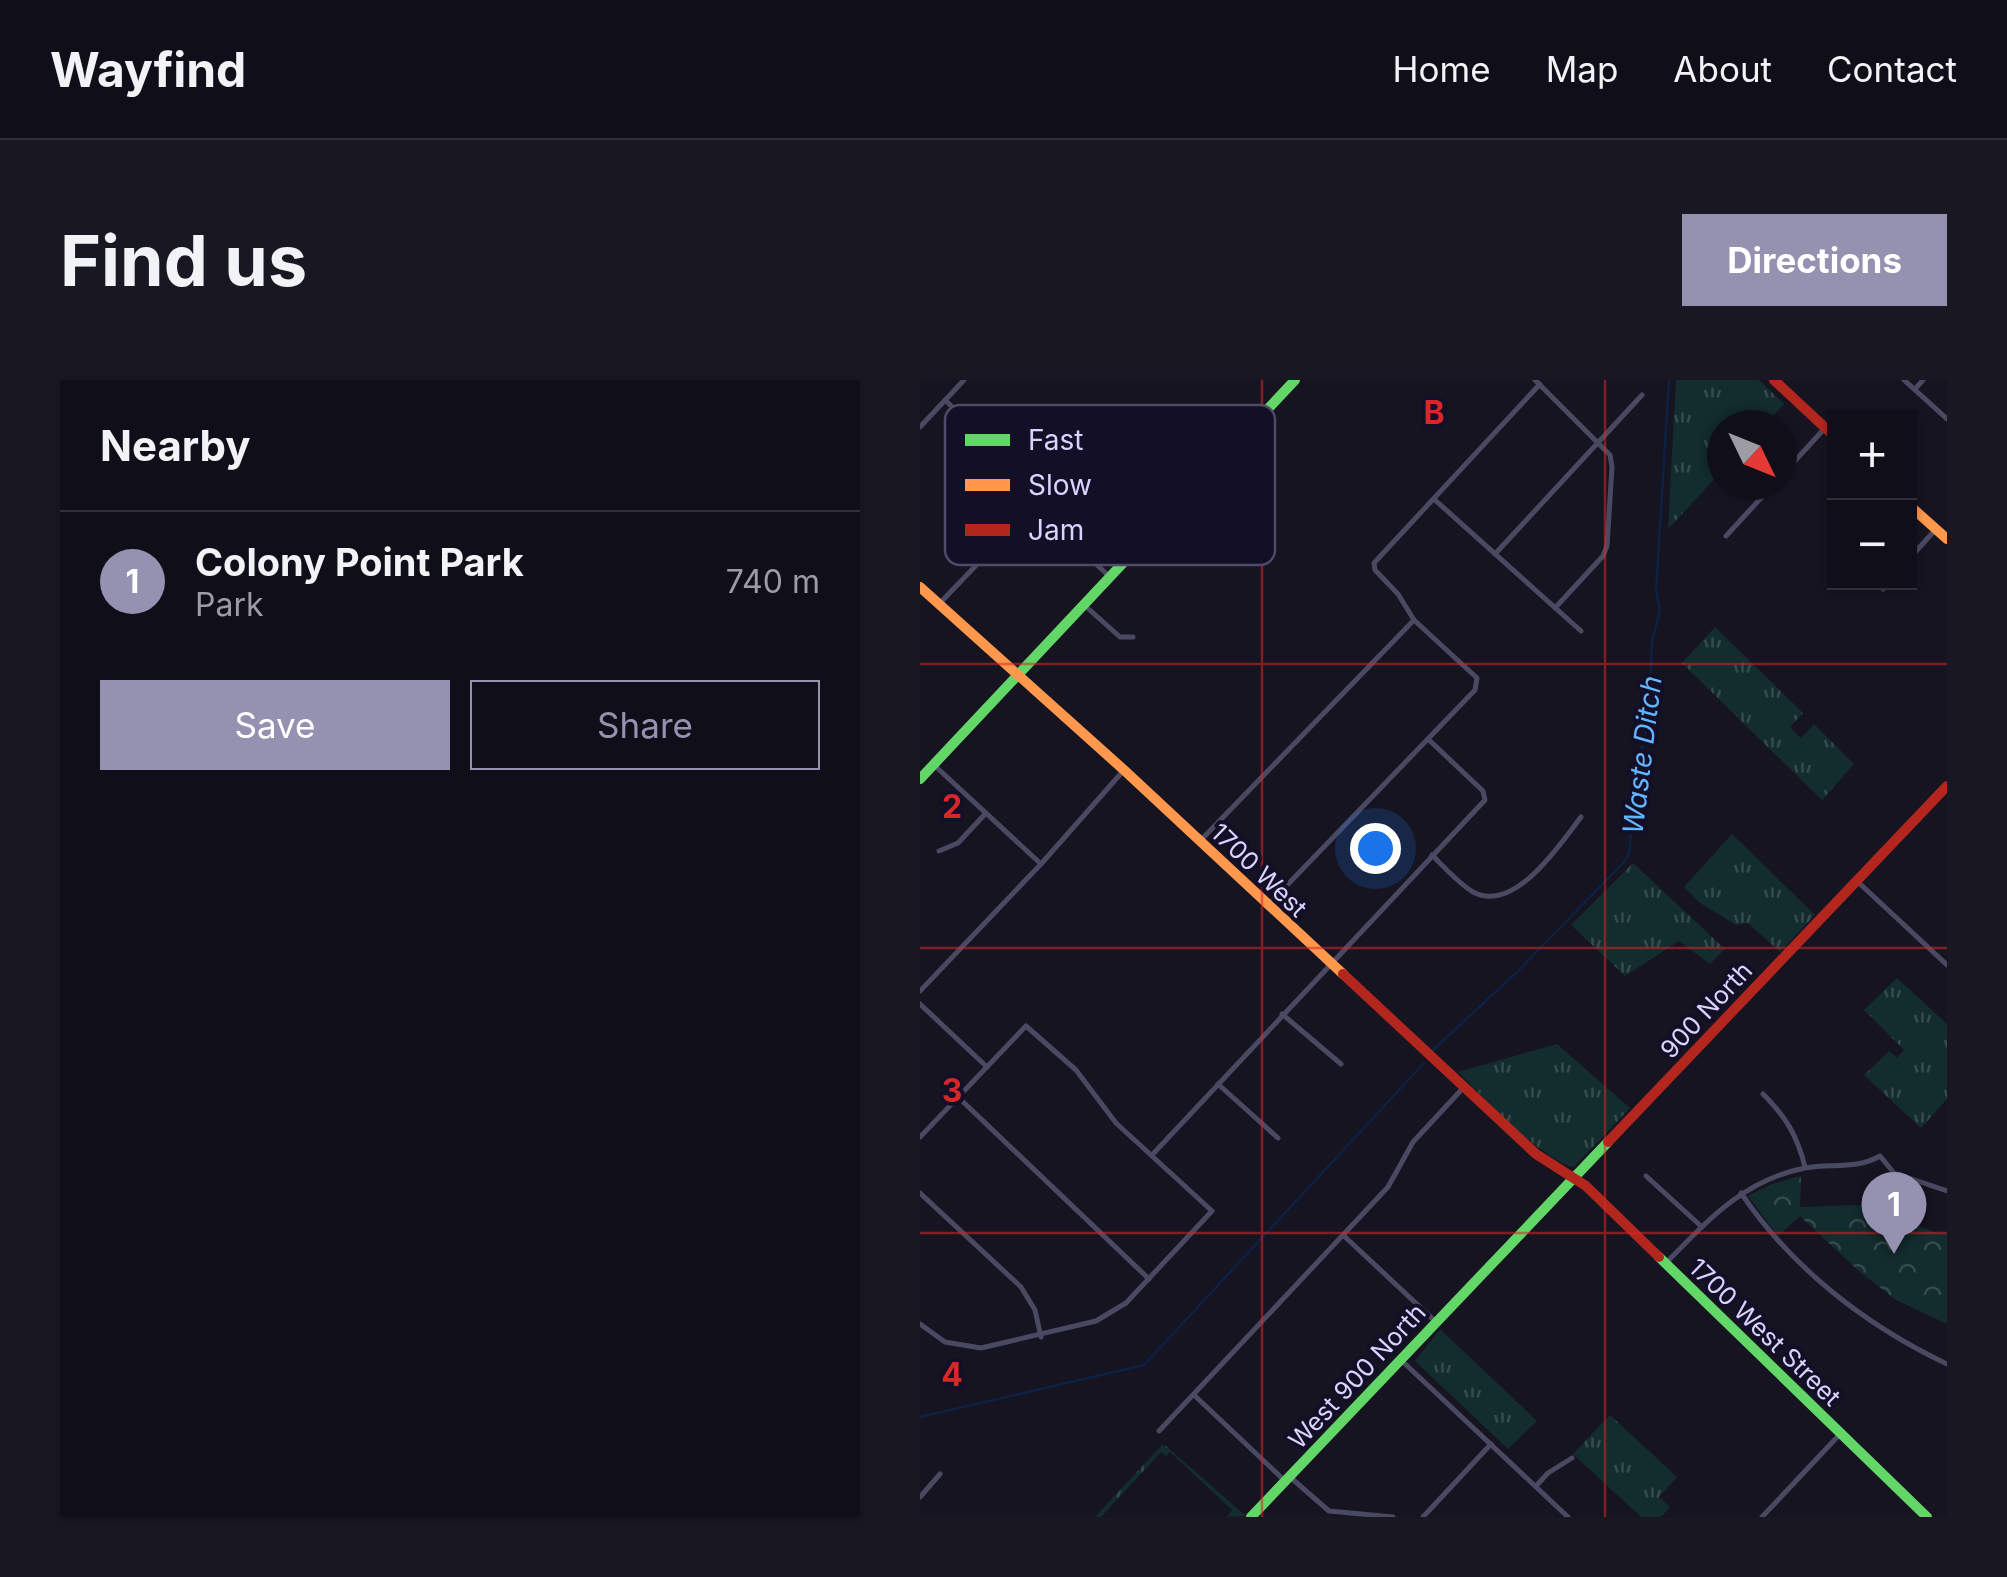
<!DOCTYPE html>
<html lang="en">
<head>
<meta charset="utf-8">
<style>
  body { margin:0; font-family:Inter,sans-serif; background:#191822; color:#f1f3f6 }
  .controls { position:absolute; right:30px; top:30px; display:grid; overflow:hidden; border-radius:0px; box-shadow:0 2px 8px #0004 }
  .controls button { width:90px; height:90px; display:grid; place-items:center; padding:0; border:0; border-bottom:2px solid #302f38; background:#100f19; color:#f1f3f6; font:50px sans-serif }
  .compass { position:absolute; left:787px; top:30px; width:90px; height:90px; border-radius:50%; background:#100f19; box-shadow:0 2px 8px #0004; rotate:133deg }
  .you { position:absolute; left:455px; top:468px; width:35px; height:35px; margin:-25px; border:8px solid #fff; border-radius:50%; background:#1a73e8; box-shadow:0 0 0 15px #1a73e833 }
  .badge { display:grid; place-items:center; width:65px; height:65px; border-radius:50%; background:#9591b1; color:#fff; font-size:32px; font-weight:700 }
  .pin { position:absolute; translate:-50% -82px; filter:drop-shadow(0 2px 5px #0008) }
  .pin::after { content:''; position:absolute; top:52px; width:35px; height:30px; background:inherit; clip-path:polygon(0 0,100% 0,50% 100%) }
  .list { margin:0; padding:0; list-style:none }
  h2 { display:flex; justify-content:space-between; align-items:center; height:130px; margin:0; padding:0 40px; font-size:42px }
  h2 small { font-size:32px; font-weight:400; color:#9c9ca2 }
  .list li { display:grid; grid-template-columns:65px 1fr auto; gap:30px; align-items:center; box-sizing:border-box; height:140px; padding:0 40px; border-top:2px solid #302f38 }
  .list b { display:block; font-size:38px; white-space:nowrap }
  .list p { margin:0; font-size:32px; white-space:nowrap; color:#9c9ca2 }
  .list em { font-size:32px; font-style:normal; color:#9c9ca2 }
  .actions { display:flex; gap:20px; padding:30px 40px }
  .actions a { flex:1; padding:22px 0; border:2px solid #9591b1; border-radius:0px; text-align:center; font-size:35px; color:#9591b1 }
  .actions .main { background:#9591b1; color:#fff }
  .map { position:relative; flex:none; width:1027px; height:1137px; overflow:hidden; border-radius:0px }
  header { display:flex; align-items:center; gap:60px; box-sizing:border-box; height:140px; padding:0 50px; background:#100f19; border-bottom:2px solid #302f38 }
  header strong { font-size:48px }
  nav { display:flex; gap:55px; margin-inline-start:auto; font-size:35px }
  .intro { display:flex; align-items:center; justify-content:space-between; box-sizing:border-box; height:240px; padding:0 60px }
  h1 { margin:0; font-size:70px }
  .button { padding:25px 45px; border-radius:0px; background:#9591b1; color:#fff; font-size:35px; font-weight:700 }
  main { display:flex; gap:60px; padding:0 60px }
  aside { flex:1; background:#100f19; border-radius:0px; box-shadow:0 2px 8px #0004 }
  .map>svg:first-child { display:block }
</style>
</head>
<body>
<header>
<strong>Wayfind</strong>
<nav><a>Home</a><a>Map</a><a>About</a><a>Contact</a></nav>
</header>
<div class="intro"><h1>Find us</h1><a class="button">Directions</a></div>
<main>
<aside>
<h2>Nearby<small></small></h2>
<ul class="list">
<li><span class="badge">1</span><div><b>Colony Point Park</b><p>Park</p></div><em>740 m</em></li>
</ul>
<div class="actions"><a class="main">Save</a><a>Share</a></div>
</aside>
<div class="map">
<svg width="1027" height="1137" viewBox="0 0 1027 1137">
  <defs>
    <pattern id="grass-tufts" width="24" height="20" patternUnits="userSpaceOnUse" patternTransform="scale(2.5)"><rect width="24" height="20" fill="#132c2d"/><path d="M3 7l-1-3M5 7V3M7 7l1-3M15 17l-1-3M17 17v-4M19 17l1-3" fill="none" stroke="#354a4c"/></pattern>
    <pattern id="park-crowns" width="20" height="18" patternUnits="userSpaceOnUse" patternTransform="scale(2.5)"><rect width="20" height="18" fill="#132c2d"/><path d="M2 6a3 3 0 1 1 6 0M12 15a3 3 0 1 1 6 0" fill="none" stroke="#354a4c"/></pattern>
  </defs>
  <rect width="100%" height="100%" fill="#161421"/>
  <g fill="url(#grass-tufts)">
    <polygon points="756,0 839,0 864,24 845,45 802,45 802,91 748,149"/>
    <polygon points="795,247 883,333 870,347 881,358 894,344 934,384 902,420 762,283"/>
    <polygon points="812,454 895,535 860,572 828,543 816,545 780,523 764,507"/>
    <polygon points="713,483 805,569 790,584 759,561 705,596 651,545"/>
    <polygon points="977,598 1027,644 1027,719 1001,748 944,695 969,671 977,678 984,670 944,630"/>
    <path d="M637 664 710 728 654 787C619 779 565 718 538 692Z"/>
    <polygon points="520,949 617,1041 588,1069 495,981"/>
    <polygon points="690,1035 757,1097 739,1117 750,1127 741,1137 721,1137 653,1074"/>
    <polygon points="242,1065 246,1066 326,1136 307,1137 312,1130 250,1072 246,1076 241,1072 181,1137 175,1137"/>
  </g>
  <polygon fill="url(#park-crowns)" points="881,796 880,827 940,825 1017,853 1027,853 1027,944 976,920 940,892 880,836 858,856 828,816 852,804"/>
  <g fill="none" stroke-linecap="round" stroke-linejoin="round">
    <g stroke="#0d2144" stroke-width="2.5">
      <polyline points="513,670 597,592 705,481 709,472 719,378 729,340 732,261 740,230 736,211 749,0"/>
      <polyline points="0,1037 224,985 504,683"/>
    </g>
    <g stroke="#4a4962" stroke-width="5">
      <polyline points="615,0 690,75 692,87 687,166 683,176 635,228"/>
      <polyline points="984,0 1027,39"/>
      <polyline points="995,9 1003,0"/>
      <polyline points="25,20 75,67 102,115 190,197"/>
      <polyline points="0,47 44,0"/>
      <polyline points="862,95 905,48"/>
      <polyline points="515,120 661,251"/>
      <polyline points="806,156 853,105"/>
      <polyline points="575,174 722,15"/>
      <polyline points="989,179 1016,149"/>
      <polyline points="963,209 968,202"/>
      <polyline points="20,223 113,126"/>
      <polyline points="163,224 200,257 213,257"/>
      <polyline points="14,385 121,484"/>
      <polyline points="280,461 494,240"/>
      <polyline points="19,471 38,463 66,433"/>
      <path d="M512 475C524 487 538 503 553 512 594 534 639 466 661 437"/>
      <polyline points="938,502 1027,585"/>
      <polyline points="348,525 555,310 557,298 494,240 478,214 455,190 454,183 620,4"/>
      <polyline points="0,611 121,484 204,390"/>
      <polyline points="0,624 67,687"/>
      <polyline points="362,634 421,684"/>
      <polyline points="298,704 358,758"/>
      <path d="M843 714C866 737 877 755 885 787"/>
      <polyline points="38,717 229,899"/>
      <polyline points="0,757 106,646 156,690 196,743 292,831 206,923 176,941 61,968 25,962 0,944"/>
      <polyline points="232,775 565,420 563,411 508,359"/>
      <polyline points="726,796 782,847"/>
      <polyline points="0,813 101,907 115,930 121,957"/>
      <path d="M821 813C872 888 945 945 1027 984"/>
      <polyline points="423,855 516,942"/>
      <path d="M746 883C788 840 824 800 885 788 911 783 936 790 960 776L974 793 1027 811"/>
      <polyline points="481,980 648,1137"/>
      <polyline points="274,1015 364,1100"/>
      <polyline points="239,1051 468,807 493,762 544,707"/>
      <polyline points="370,1097 409,1131 473,1137"/>
      <polyline points="616,1106 628,1093 652,1078"/>
      <polyline points="0,1117 20,1094"/>
      <polyline points="503,1137 571,1064"/>
      <polyline points="842,1137 921,1053"/>
    </g>
    <g stroke="#63d668" stroke-width="10">
      <polyline points="0,399 375,0"/>
      <polyline points="739,877 1007,1137"/>
      <polyline points="331,1137 688,762"/>
    </g>
    <g stroke="#ff974d" stroke-width="10">
      <polyline points="989,125 1027,159"/>
      <polyline points="0,207 204,390 423,594"/>
    </g>
    <g stroke="#b3261e" stroke-width="10">
      <polyline points="854,0 914,56"/>
      <polyline points="423,594 616,774 666,806 739,877"/>
      <polyline points="688,762 1027,406"/>
    </g>
  </g>
  <path fill="none" stroke="#d62828" stroke-width="2.5" stroke-opacity="0.55" d="M342 0V1137M685 0V1137M0 284H1027M0 568H1027M0 853H1027"/>
  <g text-anchor="middle" dominant-baseline="central" stroke-width="8" stroke-linejoin="round" paint-order="stroke">
    <g font-size="25" fill="#d9d4ff" stroke="#130f26">
      <text transform="translate(339 490) rotate(44)">1700 West</text>
      <text transform="translate(786 630) rotate(-47)">900 North</text>
      <text transform="translate(845 952) rotate(44)">1700 West Street</text>
      <text transform="translate(437 996) rotate(-47)">West 900 North</text>
    </g>
    <g font-size="28" font-style="italic" fill="#62b6ff" stroke="#130f26">
      <text transform="translate(722 375) rotate(-83)">Waste Ditch</text>
    </g>
  </g>
  <rect x="25" y="25" width="330" height="160" rx="15" fill="#130f26" stroke="#4e4a67" stroke-width="2.5"/>
  <rect x="45" y="54" width="45" height="12" fill="#63d668"/>
  <rect x="45" y="99" width="45" height="12" fill="#ff974d"/>
  <rect x="45" y="144" width="45" height="12" fill="#b3261e"/>
  <g font-size="28" fill="#d9d4ff">
    <text x="108" y="70">Fast</text>
    <text x="108" y="115">Slow</text>
    <text x="108" y="160">Jam</text>
  </g>
  <g font-size="32" text-anchor="middle" font-weight="bold" fill="#d62828" stroke="#130f26" stroke-width="8" stroke-linejoin="round" paint-order="stroke">
    <text x="514" y="44">B</text>
    <text x="32" y="438">2</text>
    <text x="32" y="722">3</text>
    <text x="32" y="1006">4</text>
  </g>
</svg>
<div class="controls">
<button>+</button>
<button>−</button>
</div>
<svg class="compass" viewBox="-18 -18 36 36"><path d="M0-13l5 13h-10z" fill="#e53935"/><path d="M0 13l5-13h-10z" fill="#9c9ca2"/></svg>
<div class="you"></div>
<div class="pin badge" style="left:974px;top:874px">1</div>
</div>
</main>
</body>
</html>
